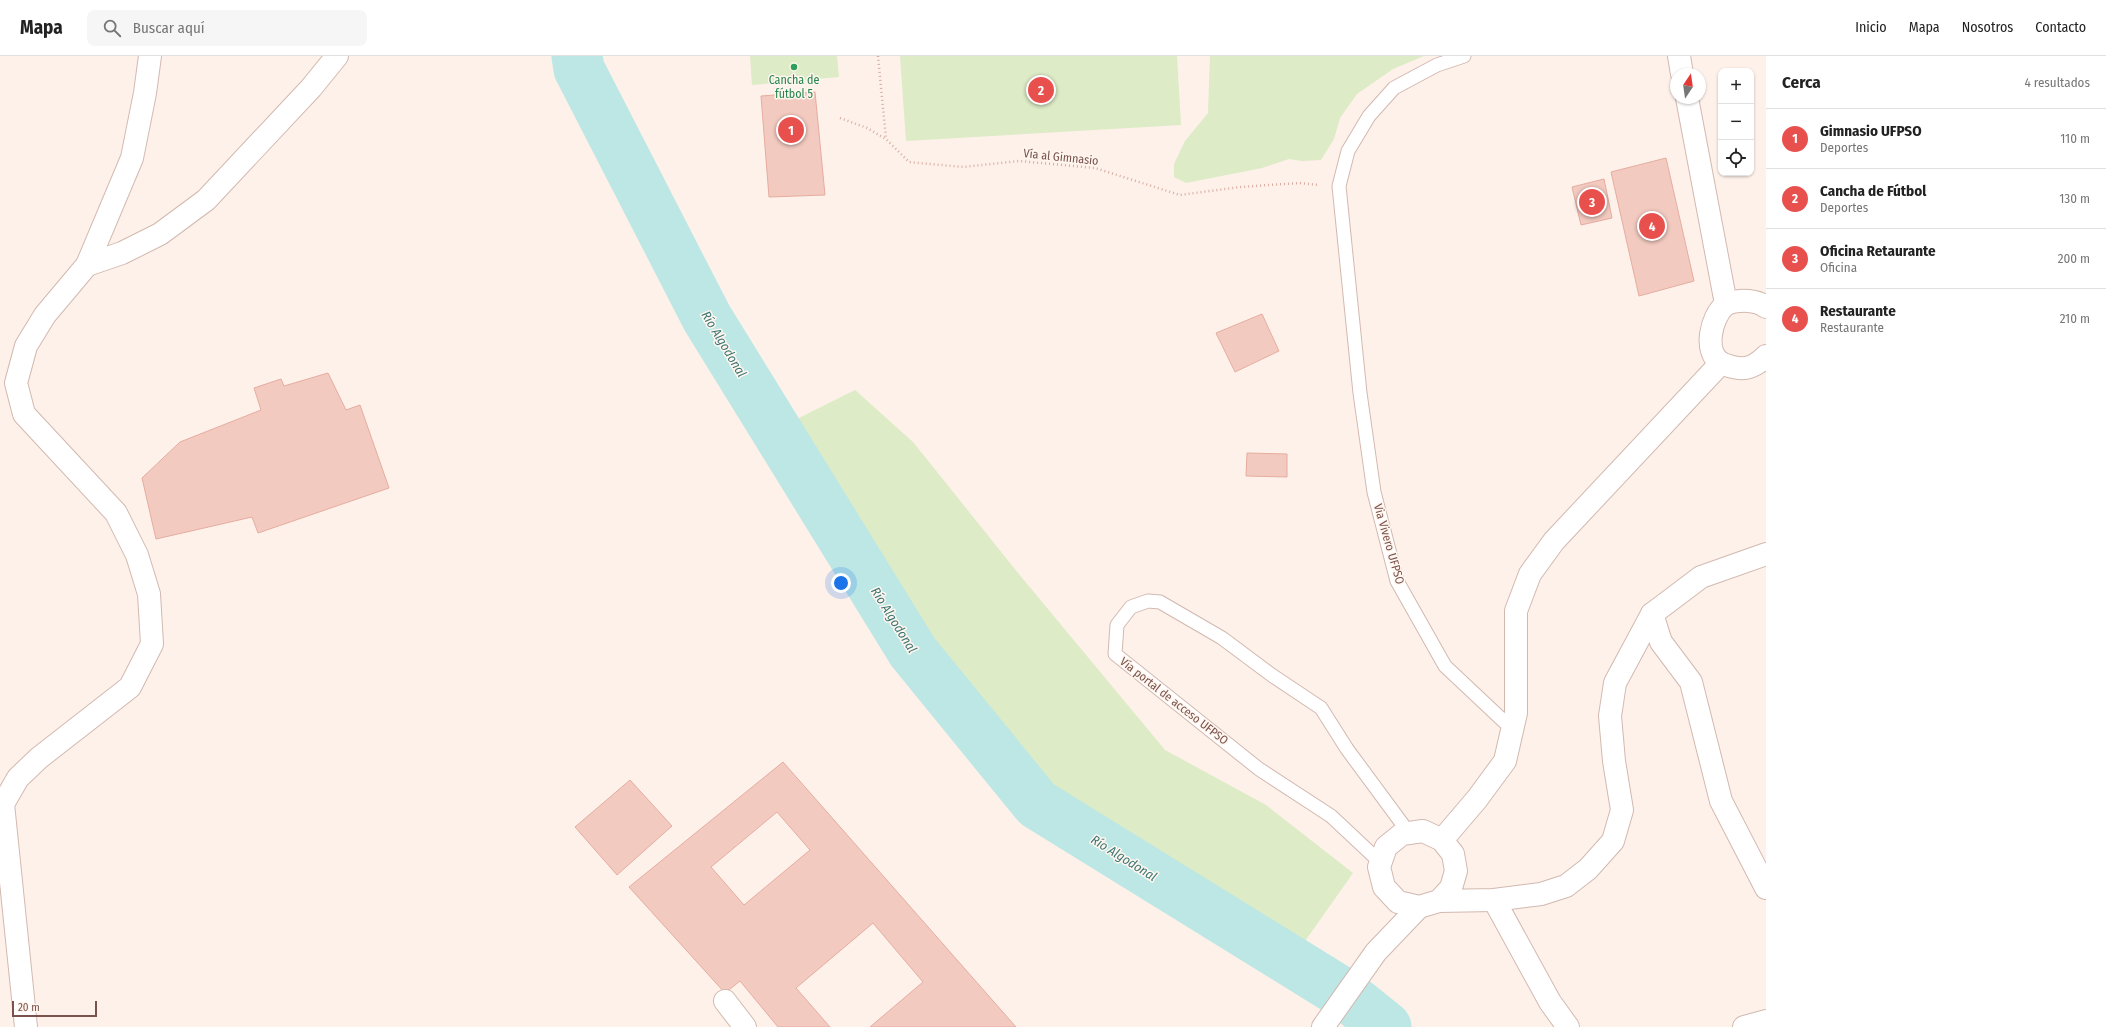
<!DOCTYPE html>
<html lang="es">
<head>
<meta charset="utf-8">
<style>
  body { margin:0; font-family:"Fira Sans Condensed",sans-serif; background:#f6f6f6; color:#222 }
  .controls { position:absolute; right:12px; top:12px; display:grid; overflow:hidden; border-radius:8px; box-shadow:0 1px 3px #0004 }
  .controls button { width:36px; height:36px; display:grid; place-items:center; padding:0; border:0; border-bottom:1px solid #e0e0e0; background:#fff; color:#222; font:20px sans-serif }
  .compass { position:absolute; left:1670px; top:12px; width:36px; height:36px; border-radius:50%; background:#fff; box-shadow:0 1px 3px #0004; rotate:13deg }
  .scale { position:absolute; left:12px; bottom:10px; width:85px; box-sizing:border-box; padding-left:4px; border:2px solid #78524b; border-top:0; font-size:11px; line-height:14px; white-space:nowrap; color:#78524b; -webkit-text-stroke:3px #fff6ef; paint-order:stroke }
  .you { position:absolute; left:841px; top:527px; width:14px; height:14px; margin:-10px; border:3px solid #fff; border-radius:50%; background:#1a73e8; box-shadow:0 0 0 6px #1a73e833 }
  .badge { display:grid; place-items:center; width:26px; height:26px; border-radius:50%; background:#e8504d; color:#fff; font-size:13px; font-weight:700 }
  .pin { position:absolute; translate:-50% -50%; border:2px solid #fff; box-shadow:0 1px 4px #0006 }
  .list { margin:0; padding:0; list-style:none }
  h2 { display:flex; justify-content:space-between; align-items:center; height:52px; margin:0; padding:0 16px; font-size:17px }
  h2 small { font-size:13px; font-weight:400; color:#767676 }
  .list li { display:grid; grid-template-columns:26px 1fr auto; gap:12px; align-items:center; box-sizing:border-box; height:60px; padding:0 16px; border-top:1px solid #e0e0e0 }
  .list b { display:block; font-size:15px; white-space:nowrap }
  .list p { margin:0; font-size:13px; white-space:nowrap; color:#767676 }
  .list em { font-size:13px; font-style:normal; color:#767676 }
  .icon { flex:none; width:22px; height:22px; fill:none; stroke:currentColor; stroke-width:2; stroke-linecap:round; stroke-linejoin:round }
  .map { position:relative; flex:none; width:1766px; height:971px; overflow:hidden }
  header { display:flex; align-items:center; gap:24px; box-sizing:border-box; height:56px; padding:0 20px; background:#fff; border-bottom:1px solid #e0e0e0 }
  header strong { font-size:19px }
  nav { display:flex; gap:22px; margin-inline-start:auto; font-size:14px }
  .search { width:280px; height:36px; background:#f6f6f6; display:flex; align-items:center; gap:10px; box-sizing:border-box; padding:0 14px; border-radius:8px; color:#767676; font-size:15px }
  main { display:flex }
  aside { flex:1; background:#fff }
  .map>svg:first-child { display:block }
</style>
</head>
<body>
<header>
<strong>Mapa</strong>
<div class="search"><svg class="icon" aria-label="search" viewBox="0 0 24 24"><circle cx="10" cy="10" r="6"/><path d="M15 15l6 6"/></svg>Buscar aquí</div>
<nav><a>Inicio</a><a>Mapa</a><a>Nosotros</a><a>Contacto</a></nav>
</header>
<main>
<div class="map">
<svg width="1766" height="971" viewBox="0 0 1766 971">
  <rect width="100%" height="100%" fill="#fdf1e9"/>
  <g fill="#ddebc6">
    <polygon points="750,0 837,0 839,21 752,29"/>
    <polygon points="900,0 1177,0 1181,69 906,85"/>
    <polygon points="1210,0 1424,0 1393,13 1357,38 1340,62 1334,83 1321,104 1302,105 1289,103 1262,112 1186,127 1174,121 1174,108 1185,85 1208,57"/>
    <polygon points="855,334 913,386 1018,517 1165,694 1266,749 1353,817 1296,898 1041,745 916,590 781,371"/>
  </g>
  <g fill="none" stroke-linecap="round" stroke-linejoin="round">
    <polyline stroke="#bce7e5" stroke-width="51" points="577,0 579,13 707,262 913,596 1037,748 1346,939 1386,971"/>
  </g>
  <g fill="#f3cac0" stroke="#e6aca0" fill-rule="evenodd">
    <polygon points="815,36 825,139 769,141 761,40"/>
    <polygon points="1666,102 1694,225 1639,240 1611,116"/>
    <polygon points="1604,123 1612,162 1581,169 1572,131"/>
    <polygon points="1262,258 1279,295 1235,316 1216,277"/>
    <polygon points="328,317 346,354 360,349 389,432 258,477 252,461 156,483 142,422 180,386 261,354 254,332 281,323 284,330"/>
    <polygon points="1247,397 1287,398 1287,421 1246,420"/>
    <path d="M783 706 1016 971H870L923 926 873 867 796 932 830 971H778L740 925 725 937 629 831ZM777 756 810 794 744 849 711 811Z"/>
    <polygon points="630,724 672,770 617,819 575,771"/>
  </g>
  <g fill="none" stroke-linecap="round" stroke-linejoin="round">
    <defs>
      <g id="service">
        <polyline points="1464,0 1437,9 1394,32 1369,60 1348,95 1339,130 1360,337 1374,436 1397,525 1445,610 1512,673"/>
        <polyline points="1380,806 1331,760 1259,713 1115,598 1117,569 1131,551 1148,545 1160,546 1222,582 1273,620 1321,652 1347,693 1409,777"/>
      </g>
      <g id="minor">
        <polyline points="1679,0 1682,18"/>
        <polyline points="1687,42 1726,248"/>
        <polyline points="87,209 122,197 160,178 206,144 311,32 337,0"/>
        <path d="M1766 251C1760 246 1747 244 1740 245 1735 245 1728 247 1725 249 1711 261 1703 296 1721 307 1724 309 1730 310 1733 311 1747 315 1757 309 1766 300"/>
        <polyline points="1652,558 1661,586 1691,626 1721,745 1766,832"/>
        <polyline points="1442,784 1477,743 1505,705 1516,657 1516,555 1530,518 1554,485 1721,307"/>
        <polyline points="1494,844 1550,946 1568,971"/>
        <polyline points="1439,845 1451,832 1456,815 1453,798 1442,784 1423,775 1402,778 1386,791 1379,811 1384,831 1398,846 1419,851 1439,845 1494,844 1541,838 1566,830 1588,813 1613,785 1622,754 1614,705 1610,660 1615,627 1652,558 1701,521 1766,498"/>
        <polyline points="725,945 745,971"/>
        <polyline points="26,971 3,748 18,722 39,702 130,631 152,588 149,538 137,499 116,457 24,358 16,327 26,290 45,259 87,209 132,102 145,37 150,0"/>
        <polyline points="1323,971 1376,896 1419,851"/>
        <polyline points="1744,971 1766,965"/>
      </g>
    </defs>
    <use href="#service" stroke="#d2b9b0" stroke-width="15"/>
    <use href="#minor" stroke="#d2b9b0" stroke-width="24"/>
    <g stroke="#d8aca2" stroke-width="2.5" stroke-dasharray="1 3" stroke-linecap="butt">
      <polyline points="878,0 886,83"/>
      <polyline points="840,62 867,72 886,83 909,106 963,111 1019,105 1095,112 1180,139 1240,131 1299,127 1319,129"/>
    </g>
    <use href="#service" stroke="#fff" stroke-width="13"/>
    <use href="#minor" stroke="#fff" stroke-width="22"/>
  </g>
  <circle fill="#2e9e5b" stroke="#fff6ef" stroke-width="1.5" cx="794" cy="11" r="4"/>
  <g text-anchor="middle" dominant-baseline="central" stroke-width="3" stroke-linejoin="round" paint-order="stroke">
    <g font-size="12" fill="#27864d" stroke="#fff6ef">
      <text x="794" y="24">Cancha de<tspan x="794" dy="14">fútbol 5</tspan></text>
    </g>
    <g font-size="12" fill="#78524b" stroke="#fff6ef">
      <text transform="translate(1061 101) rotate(6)">Vía al Gimnasio</text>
      <text transform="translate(1389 488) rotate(74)">Via Vivero UFPSO</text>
      <text transform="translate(1174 645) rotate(38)">Vía portal de acceso UFPSO</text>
    </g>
    <g font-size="13" font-style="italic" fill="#3b7674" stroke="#fff6ef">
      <text transform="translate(724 288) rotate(59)">Río Algodonal</text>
      <text transform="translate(894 564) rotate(58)">Río Algodonal</text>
      <text transform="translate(1124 802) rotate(32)">Río Algodonal</text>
    </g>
  </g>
</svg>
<div class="controls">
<button>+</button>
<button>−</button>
<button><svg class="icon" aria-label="locate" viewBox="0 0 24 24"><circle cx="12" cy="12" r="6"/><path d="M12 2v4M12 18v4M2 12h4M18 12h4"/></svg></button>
</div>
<svg class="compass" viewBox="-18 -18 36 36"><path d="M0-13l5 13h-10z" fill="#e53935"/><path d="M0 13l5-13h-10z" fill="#767676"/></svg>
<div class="scale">20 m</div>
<div class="you"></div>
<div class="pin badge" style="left:791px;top:74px">1</div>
<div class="pin badge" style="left:1041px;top:34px">2</div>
<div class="pin badge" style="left:1592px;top:146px">3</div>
<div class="pin badge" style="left:1652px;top:170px">4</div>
</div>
<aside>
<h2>Cerca<small>4 resultados</small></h2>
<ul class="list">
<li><span class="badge">1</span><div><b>Gimnasio UFPSO</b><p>Deportes</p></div><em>110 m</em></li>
<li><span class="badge">2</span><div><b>Cancha de Fútbol</b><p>Deportes</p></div><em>130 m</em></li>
<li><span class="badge">3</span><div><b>Oficina Retaurante</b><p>Oficina</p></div><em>200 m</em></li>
<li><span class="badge">4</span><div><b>Restaurante</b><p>Restaurante</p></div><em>210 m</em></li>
</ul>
</aside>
</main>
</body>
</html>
